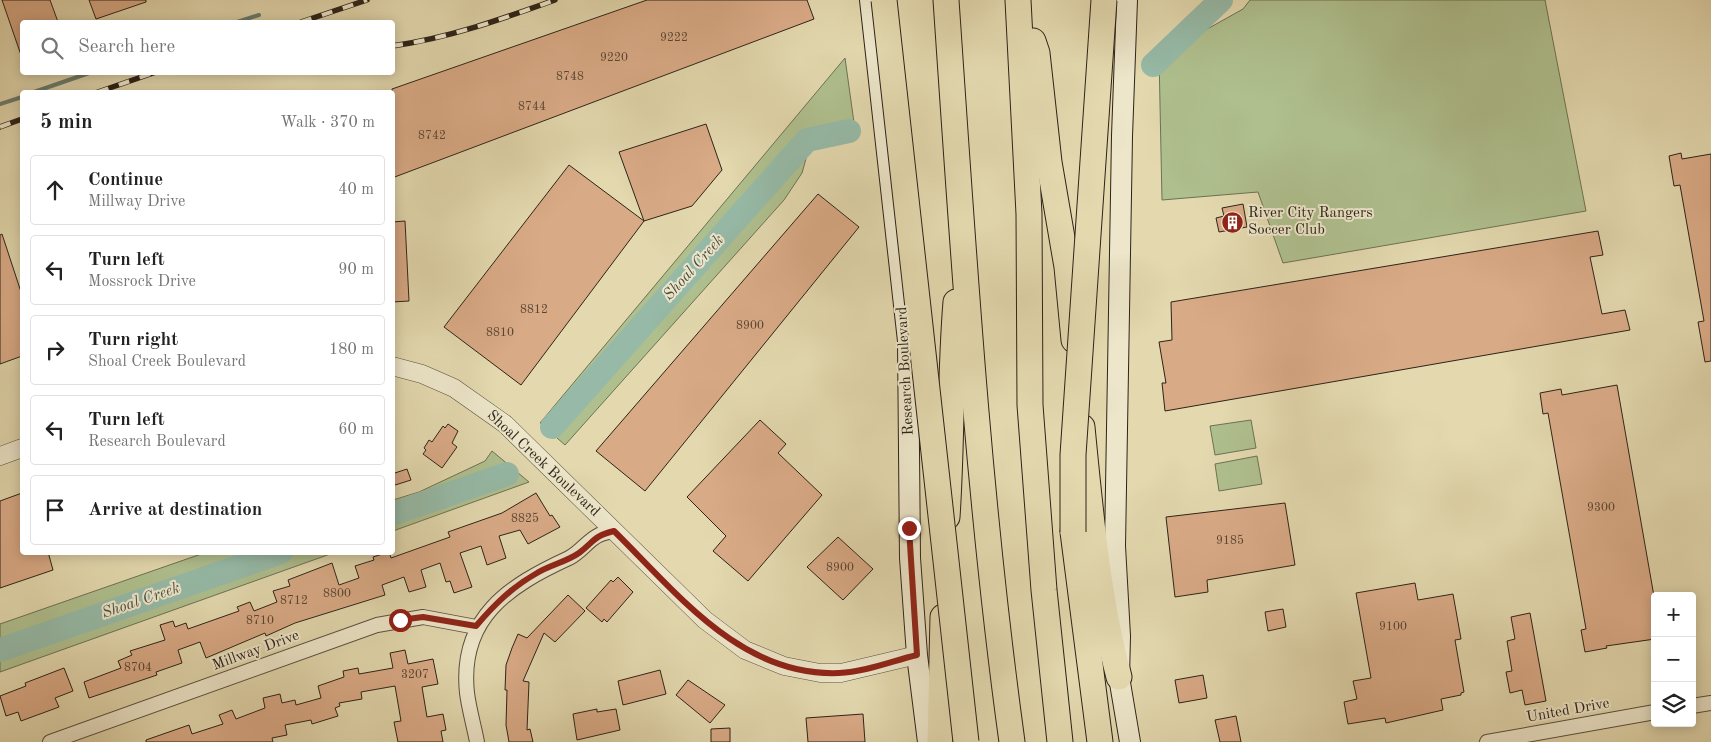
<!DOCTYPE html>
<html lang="en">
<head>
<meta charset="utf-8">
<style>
  body { margin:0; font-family:"Old Standard TT",serif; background:#f6f6f6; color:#222 }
  .controls { position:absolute; right:15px; bottom:15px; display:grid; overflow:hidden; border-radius:5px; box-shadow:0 2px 12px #0003 }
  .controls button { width:45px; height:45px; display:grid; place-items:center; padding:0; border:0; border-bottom:1px solid #e0e0e0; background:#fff; color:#222; font:25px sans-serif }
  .stop { position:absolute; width:15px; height:15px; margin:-11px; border:4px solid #8f2418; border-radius:50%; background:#fff }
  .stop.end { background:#8f2418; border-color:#fff; box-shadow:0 1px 5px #0008 }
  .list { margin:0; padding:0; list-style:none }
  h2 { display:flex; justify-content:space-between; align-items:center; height:65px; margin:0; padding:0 20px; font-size:21px }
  h2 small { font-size:16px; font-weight:400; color:#767676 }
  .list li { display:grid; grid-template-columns:32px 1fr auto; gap:15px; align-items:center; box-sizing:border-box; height:70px; margin:0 10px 10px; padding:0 10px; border:1px solid #e0e0e0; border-radius:5px }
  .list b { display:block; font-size:19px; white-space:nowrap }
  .list p { margin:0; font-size:16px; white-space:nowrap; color:#767676 }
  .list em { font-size:16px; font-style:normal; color:#767676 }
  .icon { flex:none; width:28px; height:28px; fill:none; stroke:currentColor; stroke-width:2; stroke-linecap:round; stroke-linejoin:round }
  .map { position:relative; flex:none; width:1711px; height:742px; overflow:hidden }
  .search { position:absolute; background:#fff; box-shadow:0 2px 12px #0003; left:20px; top:20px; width:375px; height:55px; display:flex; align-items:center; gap:12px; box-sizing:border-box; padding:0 18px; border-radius:5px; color:#767676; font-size:19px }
  .panel { position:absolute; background:#fff; box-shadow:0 2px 12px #0003; left:20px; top:90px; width:375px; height:465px; border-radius:5px }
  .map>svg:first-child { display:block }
</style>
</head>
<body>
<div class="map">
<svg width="1711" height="742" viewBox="0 0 1711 742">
  <rect width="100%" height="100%" fill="#e3d8ae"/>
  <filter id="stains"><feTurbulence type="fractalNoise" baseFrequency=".004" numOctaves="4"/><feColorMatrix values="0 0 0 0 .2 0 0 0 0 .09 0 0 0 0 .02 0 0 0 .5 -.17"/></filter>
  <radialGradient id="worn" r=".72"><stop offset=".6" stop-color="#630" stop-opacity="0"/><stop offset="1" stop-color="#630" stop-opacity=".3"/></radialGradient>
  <g fill="#afbf8e" stroke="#6e7154">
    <polygon points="1250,0 1545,0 1586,211 1283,263 1258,192 1162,200 1159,56 1243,9"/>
    <polygon points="845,58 856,137 820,141 809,148 802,173 784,200 565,445 540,423"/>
    <polygon points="1251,420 1256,448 1215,455 1210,426"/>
    <polygon points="492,451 529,482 393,531 393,500 419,492 485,461"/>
    <polygon points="1257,456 1262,484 1219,491 1215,464"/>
    <polygon points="204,553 333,553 0,672 0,624"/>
  </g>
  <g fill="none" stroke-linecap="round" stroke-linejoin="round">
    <g stroke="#6c7e6e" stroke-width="4">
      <polyline points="237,22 259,15"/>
      <polyline points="34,92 92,72"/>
      <polyline points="0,104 22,97"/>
    </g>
    <g stroke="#96baa7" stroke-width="24">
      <polyline points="1153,65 1221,0"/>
      <polyline points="552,427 807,140 849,131"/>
      <polyline points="392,514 507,474"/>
      <polyline points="0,650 281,552"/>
    </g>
  </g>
  <g fill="#d9aa86" stroke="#2d2319">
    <polygon points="2,0 50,0 58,22 22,22 21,55"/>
    <polygon points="89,0 146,0 146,2 96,19"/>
    <polygon points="647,0 807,0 814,19 392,178 392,89"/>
    <polygon points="706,124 722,170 692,206 644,221 619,152"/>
    <polygon points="1681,153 1682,159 1711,154 1711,361 1705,362 1698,322 1704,321 1680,185 1674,186 1669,156"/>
    <polygon points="569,165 644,221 521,385 444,327"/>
    <polygon points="818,194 859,227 645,491 596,451"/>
    <polygon points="1243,204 1247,227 1219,232 1216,218 1224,216 1222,208"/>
    <polygon points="405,221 409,301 392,302 392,222"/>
    <polygon points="1598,231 1603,255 1590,257 1602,314 1625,310 1630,330 1165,411 1162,383 1166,383 1159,342 1172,340 1171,302"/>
    <polygon points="2,234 22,295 22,356 0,364 0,235"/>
    <polygon points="1617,385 1655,602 1655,639 1606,646 1607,648 1585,652 1581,630 1586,629 1548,413 1543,414 1540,393 1561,389 1562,395"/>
    <polygon points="760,420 786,444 778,453 822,495 748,581 713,551 726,536 687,497"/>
    <polygon points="448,424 458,431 452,443 457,447 442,468 423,454 426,450 424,448 429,440 432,442 443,426 445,428"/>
    <polygon points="407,469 411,480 392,486 392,474"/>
    <polygon points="22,493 22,552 48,552 53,570 0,588 0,501"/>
    <polygon points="536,493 550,516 552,515 560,527 528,544 520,530 499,536 506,558 487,565 481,546 460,553 472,587 454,593 450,581 446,582 440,563 421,570 426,587 409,592 404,577 382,585 385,595 295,623 266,636 265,633 206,658 200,642 178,650 182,663 156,672 157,675 89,698 84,682 121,668 118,661 132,655 130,651 165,640 160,625 173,621 175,627 186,623 188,629 239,611 237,607 250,602 254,611 277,602 273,591 290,586 288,580 332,563 339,585 359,578 355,566 374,560 373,557 389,552 391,558 450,537 448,532 502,513"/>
    <polygon points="1285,503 1295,565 1207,580 1208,592 1175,597 1166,517"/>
    <polygon points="838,537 873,569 843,600 807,567"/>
    <polygon points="618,577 633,592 607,622 604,619 602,622 586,608 611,580 613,582"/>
    <polygon points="1415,583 1418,600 1453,594 1461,639 1455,640 1464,692 1461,693 1461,695 1441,699 1443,710 1386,723 1385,718 1348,724 1344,702 1357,699 1353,681 1371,678 1356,593"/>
    <polygon points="568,595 585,611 555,642 544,633 523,681 529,682 527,730 530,729 533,742 509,742 506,725 507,690 505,690 506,665 512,648 518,634 527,638"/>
    <polygon points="1283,609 1286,627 1268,631 1265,612"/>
    <polygon points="1530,613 1546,701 1525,705 1522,690 1510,693 1506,672 1512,671 1507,641 1515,639 1511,617"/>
    <polygon points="405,650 408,664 433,659 438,684 422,687 427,717 443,714 446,730 441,731 443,742 398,742 394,722 401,721 395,686 361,692 362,699 339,703 340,706 335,708 338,716 312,724 311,720 285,725 287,735 272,738 273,742 146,742 146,740 189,725 192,734 223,724 219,715 232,710 236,719 265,708 263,698 280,694 282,703 295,700 296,705 321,698 318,686 344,677 343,671 358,668 359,674 393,668 390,653"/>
    <polygon points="64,668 73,691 55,698 59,707 21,721 18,712 6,716 0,696 26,686 25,683"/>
    <polygon points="660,670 666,694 623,705 618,681"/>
    <polygon points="1203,675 1207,698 1179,703 1175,680"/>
    <polygon points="688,680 725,705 710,723 676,695"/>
    <polygon points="597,709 597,712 616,709 620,730 577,740 573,714"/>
    <polygon points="863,714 865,742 808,742 806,718"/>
    <polygon points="1236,716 1241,742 1220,742 1215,720"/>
    <polygon points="730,728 730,742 711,742 711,729"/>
  </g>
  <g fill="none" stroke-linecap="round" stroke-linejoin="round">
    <defs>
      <g id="minor">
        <polyline points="1692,706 1711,703"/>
        <polyline points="50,742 377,625 423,617 476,627"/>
        <path d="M477 742C474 726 469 709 467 693 459 618 508 586 569 558 581 552 588 540 599 535 603 533 609 532 614 531"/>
        <polyline points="1487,742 1655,712"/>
      </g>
      <g id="tertiary">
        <polyline points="392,366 422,374 454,388 505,424 705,620 745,650 784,666 820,673 841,673 917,655"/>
        <polyline points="0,456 22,448"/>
      </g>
      <g id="secondary">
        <polyline points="870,0 908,341 910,558 917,655 928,742"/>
        <polyline points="1127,0 1122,136 1115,546 1120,636 1119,677 1130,742"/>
      </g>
      <g id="motorway">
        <path d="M946 0C963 247 978 496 1012 742"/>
        <polyline points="1018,0 1029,214 1030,405 1044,590 1060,742"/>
        <polyline points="1033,41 1037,53 1049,162 1067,267 1074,340"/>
        <path d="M1082 427C1090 509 1098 598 1119 677"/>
        <path d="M947 517C952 445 950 373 956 302"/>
        <polyline points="1073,532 1100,742"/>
        <polyline points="940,742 943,617"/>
      </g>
    </defs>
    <use href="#minor" stroke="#5a503e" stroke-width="16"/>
    <use href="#tertiary" stroke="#5a503e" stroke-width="19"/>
    <use href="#secondary" stroke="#2d2319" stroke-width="22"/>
    <use href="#motorway" stroke="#2d2319" stroke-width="27"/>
    <use href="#minor" stroke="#ede6ca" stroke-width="14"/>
    <use href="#tertiary" stroke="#ede6ca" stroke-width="18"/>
    <use href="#secondary" stroke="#ede6ca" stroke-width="20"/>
    <use href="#motorway" stroke="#e3d8ae" stroke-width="25"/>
    <defs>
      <g id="rail">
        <polyline points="301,22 367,0"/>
        <path d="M392 46C449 38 502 19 555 0"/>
        <polyline points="98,92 156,72"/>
        <polyline points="0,127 22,119"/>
      </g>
    </defs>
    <use href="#rail" stroke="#2d2319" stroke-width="5.5"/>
    <use href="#rail" stroke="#ede6ca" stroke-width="4" stroke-dasharray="11" stroke-linecap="butt"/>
    <defs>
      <g id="motorway-bridge">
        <path d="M884 0C913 247 937 495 966 742"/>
        <polyline points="1073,532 1073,455 1104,0"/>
      </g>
    </defs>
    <use href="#motorway-bridge" stroke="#2d2319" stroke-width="27" stroke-linecap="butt"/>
    <use href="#motorway-bridge" stroke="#e3d8ae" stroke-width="25"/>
  </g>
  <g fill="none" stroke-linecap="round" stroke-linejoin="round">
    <path stroke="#8f2418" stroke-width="6" d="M400 620 423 617 476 626C494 605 512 587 537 573 550 565 566 562 579 553 594 542 593 536 614 531 677 593 741 677 839 673 865 672 892 661 917 655L909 528"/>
  </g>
  <defs>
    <symbol id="building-disc" viewBox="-11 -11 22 22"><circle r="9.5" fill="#8f2418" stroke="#ede6ca"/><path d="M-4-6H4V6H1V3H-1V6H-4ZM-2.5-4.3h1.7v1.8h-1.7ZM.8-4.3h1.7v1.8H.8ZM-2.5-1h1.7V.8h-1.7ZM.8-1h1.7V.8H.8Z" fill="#fff"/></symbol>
  </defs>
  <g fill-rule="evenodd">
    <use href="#building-disc" x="1220" y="210" width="25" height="25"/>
  </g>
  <g text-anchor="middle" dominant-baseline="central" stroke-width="4" stroke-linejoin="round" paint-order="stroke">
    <g font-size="12" fill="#584534">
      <text x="674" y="38">9222</text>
      <text x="614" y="58">9220</text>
      <text x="570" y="77">8748</text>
      <text x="532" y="107">8744</text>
      <text x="432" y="136">8742</text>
      <text x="534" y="310">8812</text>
      <text x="750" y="326">8900</text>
      <text x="500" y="333">8810</text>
      <text x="1601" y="508">9300</text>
      <text x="525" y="519">8825</text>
      <text x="1230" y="541">9185</text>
      <text x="840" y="568">8900</text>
      <text x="337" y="594">8800</text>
      <text x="294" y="601">8712</text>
      <text x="260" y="621">8710</text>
      <text x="1393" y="627">9100</text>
      <text x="138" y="668">8704</text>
      <text x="415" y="675">3207</text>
    </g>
    <g font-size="15" fill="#2d2319" stroke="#ede6ca" text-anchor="start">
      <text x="1248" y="213">River City Rangers<tspan x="1248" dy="17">Soccer Club</tspan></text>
    </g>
    <g font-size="15" fill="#2d2319" stroke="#ede6ca">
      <text transform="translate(906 371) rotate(-93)">Research Boulevard</text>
      <text transform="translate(543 464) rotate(43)">Shoal Creek Boulevard</text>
      <text transform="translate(256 651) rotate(-20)">Millway Drive</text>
      <text transform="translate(1568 711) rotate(-10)">United Drive</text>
    </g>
    <g font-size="16" font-style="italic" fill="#4c5044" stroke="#ede6ca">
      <text transform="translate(694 268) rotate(-48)">Shoal Creek</text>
      <text transform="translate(141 601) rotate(-19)">Shoal Creek</text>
    </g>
  </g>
  <rect width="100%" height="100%" filter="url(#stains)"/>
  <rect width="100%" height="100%" fill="url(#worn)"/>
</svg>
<div class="controls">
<button>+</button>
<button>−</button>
<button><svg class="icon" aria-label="layers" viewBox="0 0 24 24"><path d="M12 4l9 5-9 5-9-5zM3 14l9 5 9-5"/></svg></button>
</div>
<div class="stop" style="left:400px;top:620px"></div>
<div class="stop end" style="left:909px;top:528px"></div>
<div class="search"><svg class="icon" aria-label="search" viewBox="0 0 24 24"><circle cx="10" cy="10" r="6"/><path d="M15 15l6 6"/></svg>Search here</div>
<section class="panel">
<h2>5 min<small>Walk · 370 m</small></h2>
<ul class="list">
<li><svg class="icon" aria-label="ahead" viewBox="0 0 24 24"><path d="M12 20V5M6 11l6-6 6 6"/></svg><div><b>Continue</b><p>Millway Drive</p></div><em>40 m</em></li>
<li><svg class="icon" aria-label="left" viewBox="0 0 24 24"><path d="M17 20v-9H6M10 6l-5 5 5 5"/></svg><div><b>Turn left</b><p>Mossrock Drive</p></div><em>90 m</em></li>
<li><svg class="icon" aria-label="right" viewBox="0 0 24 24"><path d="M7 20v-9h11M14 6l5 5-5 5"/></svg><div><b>Turn right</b><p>Shoal Creek Boulevard</p></div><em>180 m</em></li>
<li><svg class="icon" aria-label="left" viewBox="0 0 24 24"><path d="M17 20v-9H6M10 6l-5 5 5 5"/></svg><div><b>Turn left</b><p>Research Boulevard</p></div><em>60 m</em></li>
<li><svg class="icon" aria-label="arrive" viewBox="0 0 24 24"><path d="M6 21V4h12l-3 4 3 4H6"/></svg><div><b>Arrive at destination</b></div></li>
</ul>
</section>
</div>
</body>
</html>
